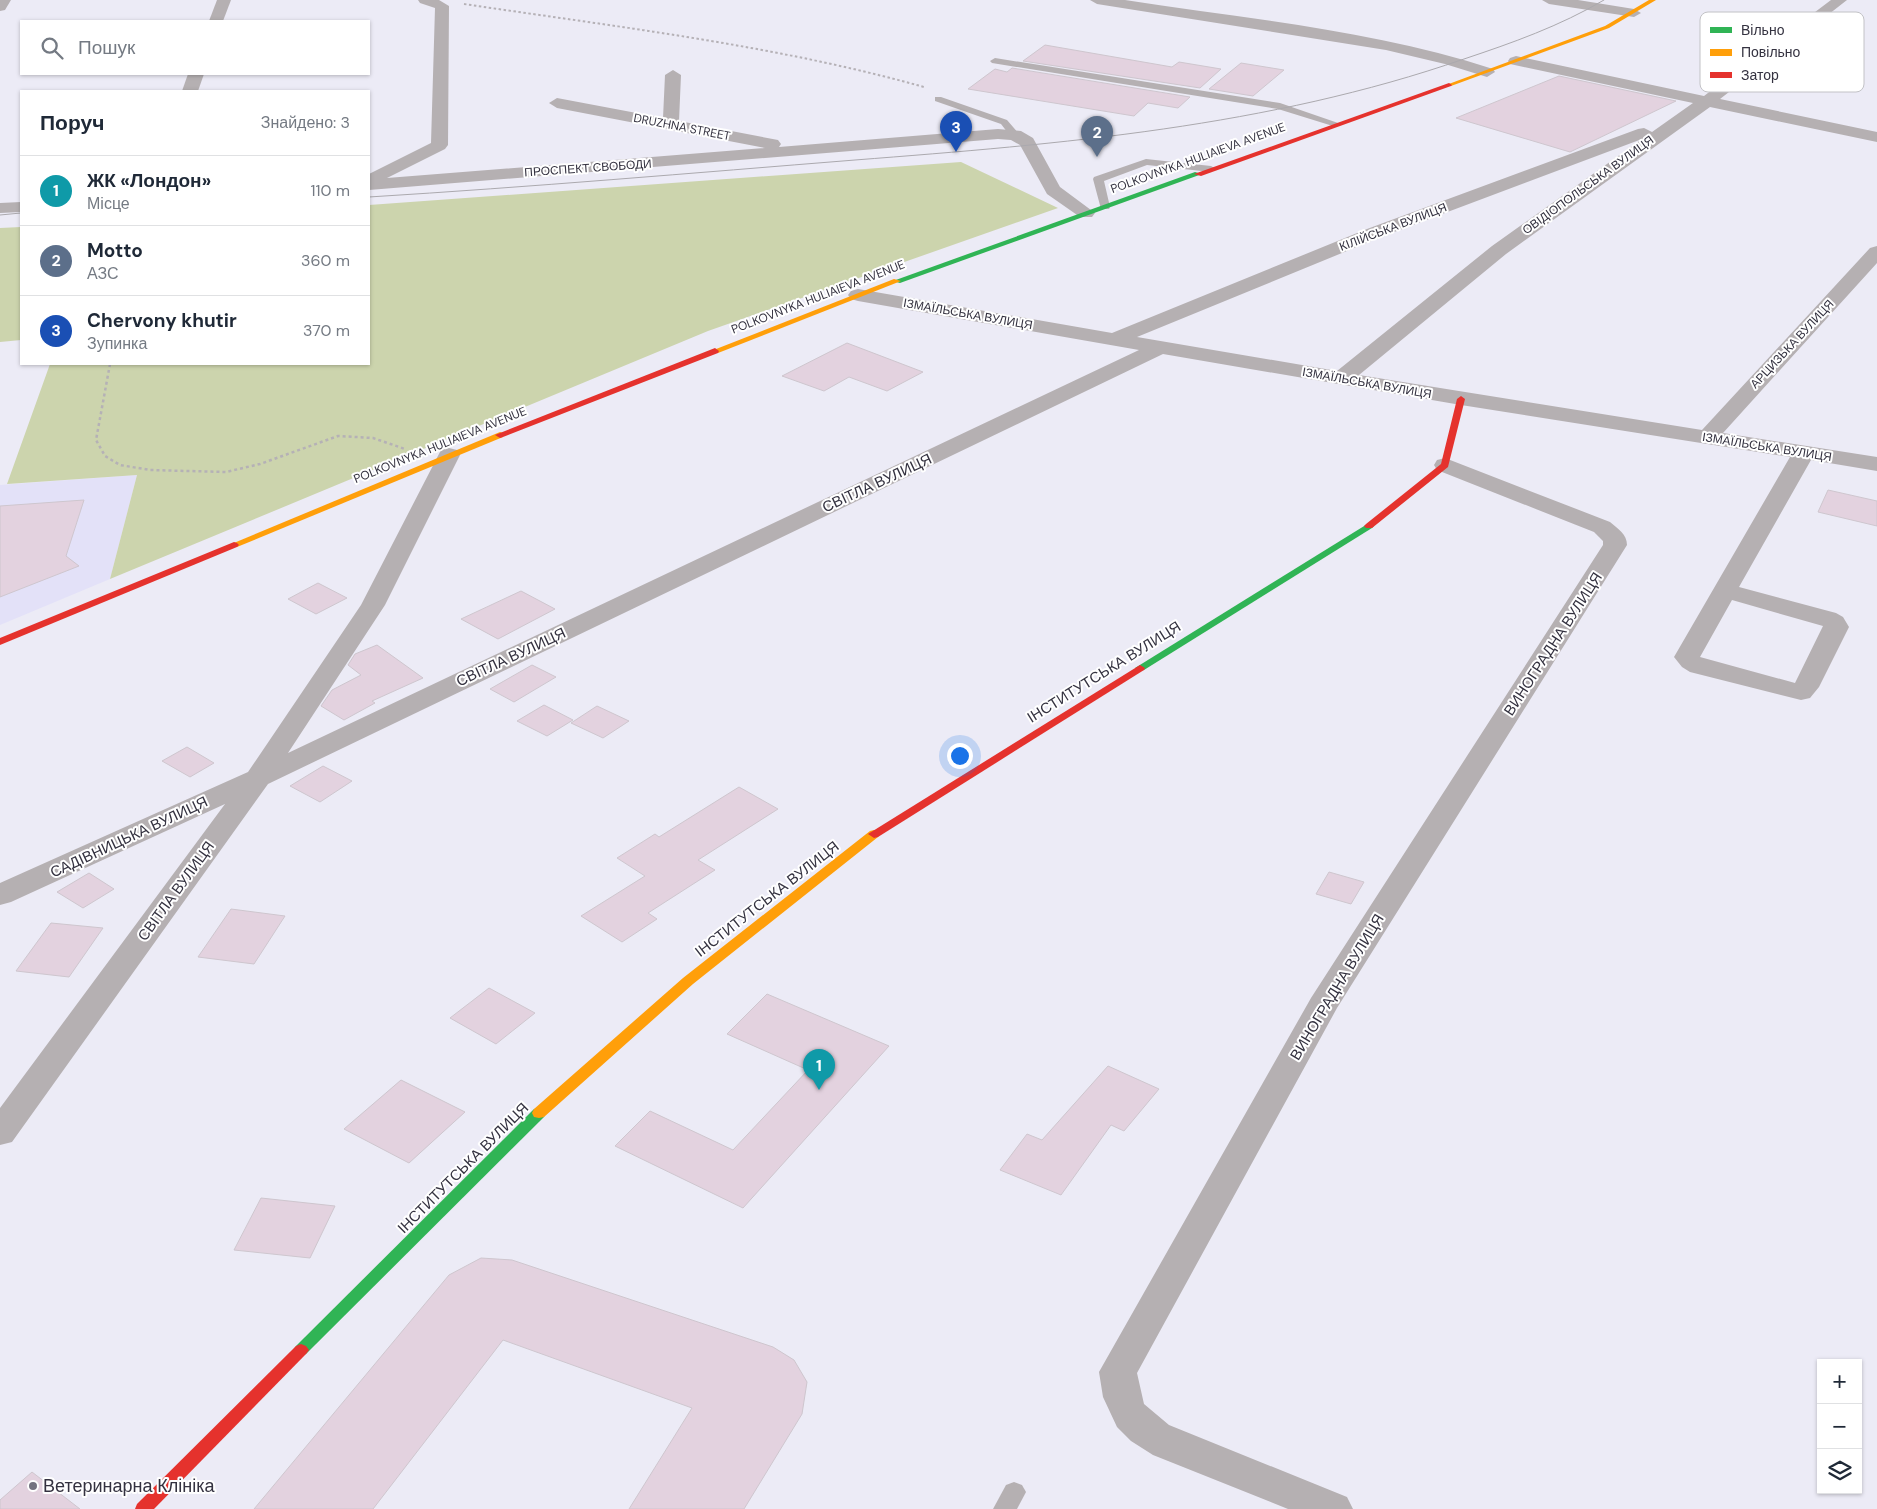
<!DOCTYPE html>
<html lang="uk">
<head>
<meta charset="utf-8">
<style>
  body { margin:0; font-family:"DM Sans",sans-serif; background:#f2f2f3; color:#1f2937 }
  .controls { position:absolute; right:15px; bottom:15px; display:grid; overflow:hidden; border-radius:0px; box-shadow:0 1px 4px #0004 }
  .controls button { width:45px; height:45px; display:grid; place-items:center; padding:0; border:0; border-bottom:1px solid #e0e1e3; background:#fff; color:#1f2937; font:25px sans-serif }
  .you { position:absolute; left:959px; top:755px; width:18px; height:18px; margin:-12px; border:4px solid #fff; border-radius:50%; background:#1a73e8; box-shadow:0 0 0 8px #1a73e833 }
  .badge { display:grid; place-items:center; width:32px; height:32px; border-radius:50%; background:#747380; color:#fff; font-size:16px; font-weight:700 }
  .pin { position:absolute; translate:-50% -41px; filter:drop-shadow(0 1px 2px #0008) }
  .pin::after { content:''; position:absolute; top:26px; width:18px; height:15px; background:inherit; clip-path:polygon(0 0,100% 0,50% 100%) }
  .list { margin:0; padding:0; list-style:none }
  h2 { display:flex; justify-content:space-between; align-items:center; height:65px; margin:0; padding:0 20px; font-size:21px }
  h2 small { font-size:16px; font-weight:400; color:#747a83 }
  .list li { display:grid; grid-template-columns:32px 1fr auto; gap:15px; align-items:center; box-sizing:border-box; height:70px; padding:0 20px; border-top:1px solid #e0e1e3 }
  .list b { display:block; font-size:19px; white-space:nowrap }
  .list p { margin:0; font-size:16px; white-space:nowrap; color:#747a83 }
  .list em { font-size:16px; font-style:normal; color:#747a83 }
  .icon { flex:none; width:28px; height:28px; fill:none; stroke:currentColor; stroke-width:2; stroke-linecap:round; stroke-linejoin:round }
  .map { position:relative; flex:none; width:1877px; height:1509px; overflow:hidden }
  .search { position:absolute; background:#fff; box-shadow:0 1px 4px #0004; left:20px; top:20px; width:350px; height:55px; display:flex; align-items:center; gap:12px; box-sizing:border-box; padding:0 18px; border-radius:0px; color:#747a83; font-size:19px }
  .panel { position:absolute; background:#fff; box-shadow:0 1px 4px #0004; left:20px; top:90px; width:350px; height:275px; border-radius:0px }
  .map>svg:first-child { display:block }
</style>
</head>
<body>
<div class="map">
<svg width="1877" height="1509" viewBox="0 0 1877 1509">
  <rect width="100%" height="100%" fill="#ecebf6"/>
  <polygon fill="#e3e1f8" points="137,475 110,579 0,625 0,485"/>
  <g fill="#ccd4ad">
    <polygon points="961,162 1058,208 708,331 110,579 137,475 7,484 50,364 369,364 369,205"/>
    <polygon points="21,227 21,340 0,342 0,228"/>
  </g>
  <g fill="#e3d2df" stroke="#cec6ce">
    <polygon points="1045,45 1172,67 1179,62 1221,69 1200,88 1023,61"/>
    <polygon points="1241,63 1284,70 1253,96 1209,89"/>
    <polygon points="1012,68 1190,97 1178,108 1148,103 1134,116 968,89 995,69 1007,72"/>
    <polygon points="1559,76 1676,101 1570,152 1456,118"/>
    <polygon points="847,343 923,372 887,391 849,377 824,391 782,376"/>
    <polygon points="1828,490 1877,501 1877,526 1818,512"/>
    <polygon points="84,500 66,556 79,566 0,597 0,506"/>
    <polygon points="318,583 347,598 316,614 288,599"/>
    <polygon points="521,591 555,609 498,639 461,619"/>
    <polygon points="377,645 423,678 372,701 375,703 344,720 321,706 332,690 361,675 348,665 355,654"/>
    <polygon points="532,665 556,677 514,702 490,689"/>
    <polygon points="544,705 573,720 547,736 517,721"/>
    <polygon points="597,706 629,721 603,738 571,723"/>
    <polygon points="187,747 214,763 190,777 162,761"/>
    <polygon points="323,766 352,781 320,802 290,786"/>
    <polygon points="739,787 778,809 698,860 715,870 648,913 657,919 622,942 581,916 645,876 617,858 655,834 659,837"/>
    <polygon points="1329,872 1364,882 1351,904 1316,894"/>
    <polygon points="89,873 114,889 83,908 57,892"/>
    <polygon points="231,909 285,916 254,964 198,957"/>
    <polygon points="51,923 103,928 69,977 16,971"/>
    <polygon points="489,988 535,1013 496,1044 450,1018"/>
    <polygon points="767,994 889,1046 743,1208 615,1146 650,1111 733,1150 808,1070 727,1034"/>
    <polygon points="1108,1066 1159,1089 1124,1131 1111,1125 1061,1195 1000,1170 1027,1134 1042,1140"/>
    <polygon points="401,1080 465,1112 409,1163 344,1129"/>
    <polygon points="261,1198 335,1206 310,1258 234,1250"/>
    <polygon points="481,1258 512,1260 773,1347 794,1360 807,1382 802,1414 744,1509 629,1509 692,1408 503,1340 373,1509 254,1509 449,1275"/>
    <polygon points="32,1472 80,1509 0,1509 0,1500"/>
  </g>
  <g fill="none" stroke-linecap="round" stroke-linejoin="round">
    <path stroke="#b5b1b6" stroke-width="2" stroke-dasharray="2.5 2.5" stroke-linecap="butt" d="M464 4C618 27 774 45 924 87"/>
    <polyline stroke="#b5b1b6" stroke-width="2.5" stroke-dasharray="3 3" stroke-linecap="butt" points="110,364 96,440 105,456 120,465 150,470 226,472 260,464 338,436 373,438 405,449"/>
    <g fill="#b5b0b2" fill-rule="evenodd">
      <polygon points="995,58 1280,103 1341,124 1336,127 1278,109 992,63 990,61"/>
      <polygon points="935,97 941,97 1007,120 1020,135 1011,137 1001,124 935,101"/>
      <polygon points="1146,159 1211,166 1216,169 1211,172 1147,165 1104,181 1110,207 1109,209 1101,209 1093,179 1094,177"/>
      <polygon points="1014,1482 1022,1485 1026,1492 1017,1509 993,1509 1006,1485"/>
    </g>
    <g fill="#b5b0b2" fill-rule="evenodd">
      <polygon points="0,0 11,0 5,10 0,11"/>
      <polygon points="217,0 231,0 223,21 209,21"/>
      <polygon points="418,0 439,0 449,6 448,145 445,149 387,178 765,148 557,108 549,103 557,98 663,118 665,75 673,70 681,75 679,121 778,140 781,144 779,147 998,129 1021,131 1033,138 1060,187 1095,213 1092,217 1080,217 1047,194 1020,145 1011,140 998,139 369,190 369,174 431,143 435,8 420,3"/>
      <path d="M1090 0H1125C1248 19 1374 30 1493 69L1495 72 1487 77 1445 64 1386 50 1097 4Z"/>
      <polygon points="1542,0 1578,0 1634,9 1641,13 1634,17 1549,4"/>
      <path d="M1831 0H1847L1720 99 1877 132V142L1710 107 1506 254 1359 375 1702 430 1870 248 1877 246V263L1723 433 1877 457V471L1811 460 1739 587 1836 613 1843 617 1849 627 1819 687 1810 698 1801 700 1690 672 1682 667 1674 657 1790 457 1461 405 1163 354 268 784 12 1142 0 1145V1108L225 804 11 902 0 905V883L248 772 361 605 441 450 449 448 457 450 460 455 385 605 288 753 1139 350 858 301 851 299 848 295 851 291 858 289 1112 333 1367 229 1638 129 1644 128 1652 132 1693 103 1510 64 1508 61 1510 58 1516 56 1704 96ZM1642 139 1492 246 1337 371 1137 337 1381 237ZM1732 600 1823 626 1795 683 1700 657Z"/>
      <polygon points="188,74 204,74 198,91 182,91"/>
      <polygon points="21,202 21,212 0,213 0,203"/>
      <path d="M1445 458 1610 522C1618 529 1627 534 1627 545L1337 1008 1137 1373 1144 1404 1169 1425 1347 1497 1353 1509H1288L1153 1455 1131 1441 1117 1427 1103 1397 1099 1372 1311 998 1603 545V541L1594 532 1437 470 1434 465 1437 460Z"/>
    </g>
    <g fill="#30b455" fill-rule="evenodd">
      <polygon points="1195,172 1202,174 900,283 893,281"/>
      <polygon points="1369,523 1374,526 1372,528 1144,670 1140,671 1135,668"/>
      <polygon points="539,1108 544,1109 546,1113 544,1117 306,1354 301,1356 296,1354 293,1350 296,1346 534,1109"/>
    </g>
    <g fill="#ff9f0a" fill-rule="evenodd">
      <polygon points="1649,0 1656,0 1609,28 1451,86 1446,85 1605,26"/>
      <polygon points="894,279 901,281 718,353 712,353 711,351"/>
      <polygon points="500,432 503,433 503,437 237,547 231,547 229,545"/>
      <polygon points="874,830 878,831 880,834 878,837 693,984 544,1117 539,1118 534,1117 532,1113 534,1109 683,978 870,831"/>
    </g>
    <g fill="#e5322d" fill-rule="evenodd">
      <polygon points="1449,83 1452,85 1451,86 1201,176 1194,174"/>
      <polygon points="715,348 719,351 718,353 503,437 500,438 495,435"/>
      <polygon points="1461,396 1465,399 1448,467 1372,528 1366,528 1364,526 1366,524 1441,464 1457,399"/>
      <polygon points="234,542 237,543 239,545 237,547 0,645 0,638"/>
      <polygon points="1140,665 1145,668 1144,670 878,837 874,838 868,834"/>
      <polygon points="301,1344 306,1346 309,1350 306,1354 154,1509 135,1509 137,1504 296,1346"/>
    </g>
    <g stroke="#aba9ae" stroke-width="1">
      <path d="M369 197C531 187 693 173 855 160 1061 144 1268 127 1464 59 1512 43 1560 26 1604 0"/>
      <polyline points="0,215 21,213"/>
    </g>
  </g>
  <circle fill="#747380" stroke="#fff" stroke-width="2" cx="33" cy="1486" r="5"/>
  <g text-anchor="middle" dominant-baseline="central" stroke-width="4" stroke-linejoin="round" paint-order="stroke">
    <g font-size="12" fill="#343240" stroke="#fff">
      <text transform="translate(682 127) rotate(11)">DRUZHNA STREET</text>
      <text transform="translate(1198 158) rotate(-20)">POLKOVNYKA HULIAIEVA AVENUE</text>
      <text transform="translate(588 168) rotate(-4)">ПРОСПЕКТ СВОБОДИ</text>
      <text transform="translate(1588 185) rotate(-36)">ОВІДІОПОЛЬСЬКА ВУЛИЦЯ</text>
      <text transform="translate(1393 227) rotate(-21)">КІЛІЙСЬКА ВУЛИЦЯ</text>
      <text transform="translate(818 297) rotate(-21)">POLKOVNYKA HULIAIEVA AVENUE</text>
      <text transform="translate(968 314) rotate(10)">ІЗМАЇЛЬСЬКА ВУЛИЦЯ</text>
      <text transform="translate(1792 344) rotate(-47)">АРЦИЗЬКА ВУЛИЦЯ</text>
      <text transform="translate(1367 383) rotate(10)">ІЗМАЇЛЬСЬКА ВУЛИЦЯ</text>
      <text transform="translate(440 445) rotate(-22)">POLKOVNYKA HULIAIEVA AVENUE</text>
      <text transform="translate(1767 447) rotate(9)">ІЗМАЇЛЬСЬКА ВУЛИЦЯ</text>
    </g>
    <g font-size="15" fill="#343240" stroke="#fff">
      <text transform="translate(877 483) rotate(-25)">СВІТЛА ВУЛИЦЯ</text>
      <text transform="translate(1553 644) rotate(-57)">ВИНОГРАДНА ВУЛИЦЯ</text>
      <text transform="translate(511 657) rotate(-25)">СВІТЛА ВУЛИЦЯ</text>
      <text transform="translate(1104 672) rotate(-32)">ІНСТИТУТСЬКА ВУЛИЦЯ</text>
      <text transform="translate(129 837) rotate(-25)">САДІВНИЦЬКА ВУЛИЦЯ</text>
      <text transform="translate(176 891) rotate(-54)">СВІТЛА ВУЛИЦЯ</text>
      <text transform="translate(767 899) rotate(-38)">ІНСТИТУТСЬКА ВУЛИЦЯ</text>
      <text transform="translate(1337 987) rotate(-59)">ВИНОГРАДНА ВУЛИЦЯ</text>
      <text transform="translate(463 1168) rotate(-45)">ІНСТИТУТСЬКА ВУЛИЦЯ</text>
    </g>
    <g font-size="18" fill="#343240" stroke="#fff" text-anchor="start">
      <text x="43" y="1486">Ветеринарна Клініка</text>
    </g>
  </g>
  <rect x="1700" y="12" width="164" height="80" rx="8" fill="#fff" stroke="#c2c2c6" stroke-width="1"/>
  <rect x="1710" y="27" width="22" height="6" fill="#30b455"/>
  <rect x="1710" y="49" width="22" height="7" fill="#ff9f0a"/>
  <rect x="1710" y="72" width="22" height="6" fill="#e5322d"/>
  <g font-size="14" fill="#343240">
    <text x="1741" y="35">Вільно</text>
    <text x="1741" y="57">Повільно</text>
    <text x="1741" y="80">Затор</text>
  </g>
</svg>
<div class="controls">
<button>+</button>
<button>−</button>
<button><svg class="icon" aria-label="layers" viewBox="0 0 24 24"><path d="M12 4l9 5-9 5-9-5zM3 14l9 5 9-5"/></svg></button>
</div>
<div class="you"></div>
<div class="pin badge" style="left:819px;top:1090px;background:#0f9aa8">1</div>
<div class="pin badge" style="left:1097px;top:157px;background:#5c6f8a">2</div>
<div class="pin badge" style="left:956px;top:152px;background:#1a4fb4">3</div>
<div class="search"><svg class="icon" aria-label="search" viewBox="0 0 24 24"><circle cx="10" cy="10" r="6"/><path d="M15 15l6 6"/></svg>Пошук</div>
<section class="panel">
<h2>Поруч<small>Знайдено: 3</small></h2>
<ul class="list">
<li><span class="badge" style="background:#0f9aa8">1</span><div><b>ЖК «Лондон»</b><p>Місце</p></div><em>110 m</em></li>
<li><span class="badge" style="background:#5c6f8a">2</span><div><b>Motto</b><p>АЗС</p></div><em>360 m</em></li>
<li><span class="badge" style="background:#1a4fb4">3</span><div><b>Chervony khutir</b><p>Зупинка</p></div><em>370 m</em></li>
</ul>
</section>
</div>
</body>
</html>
